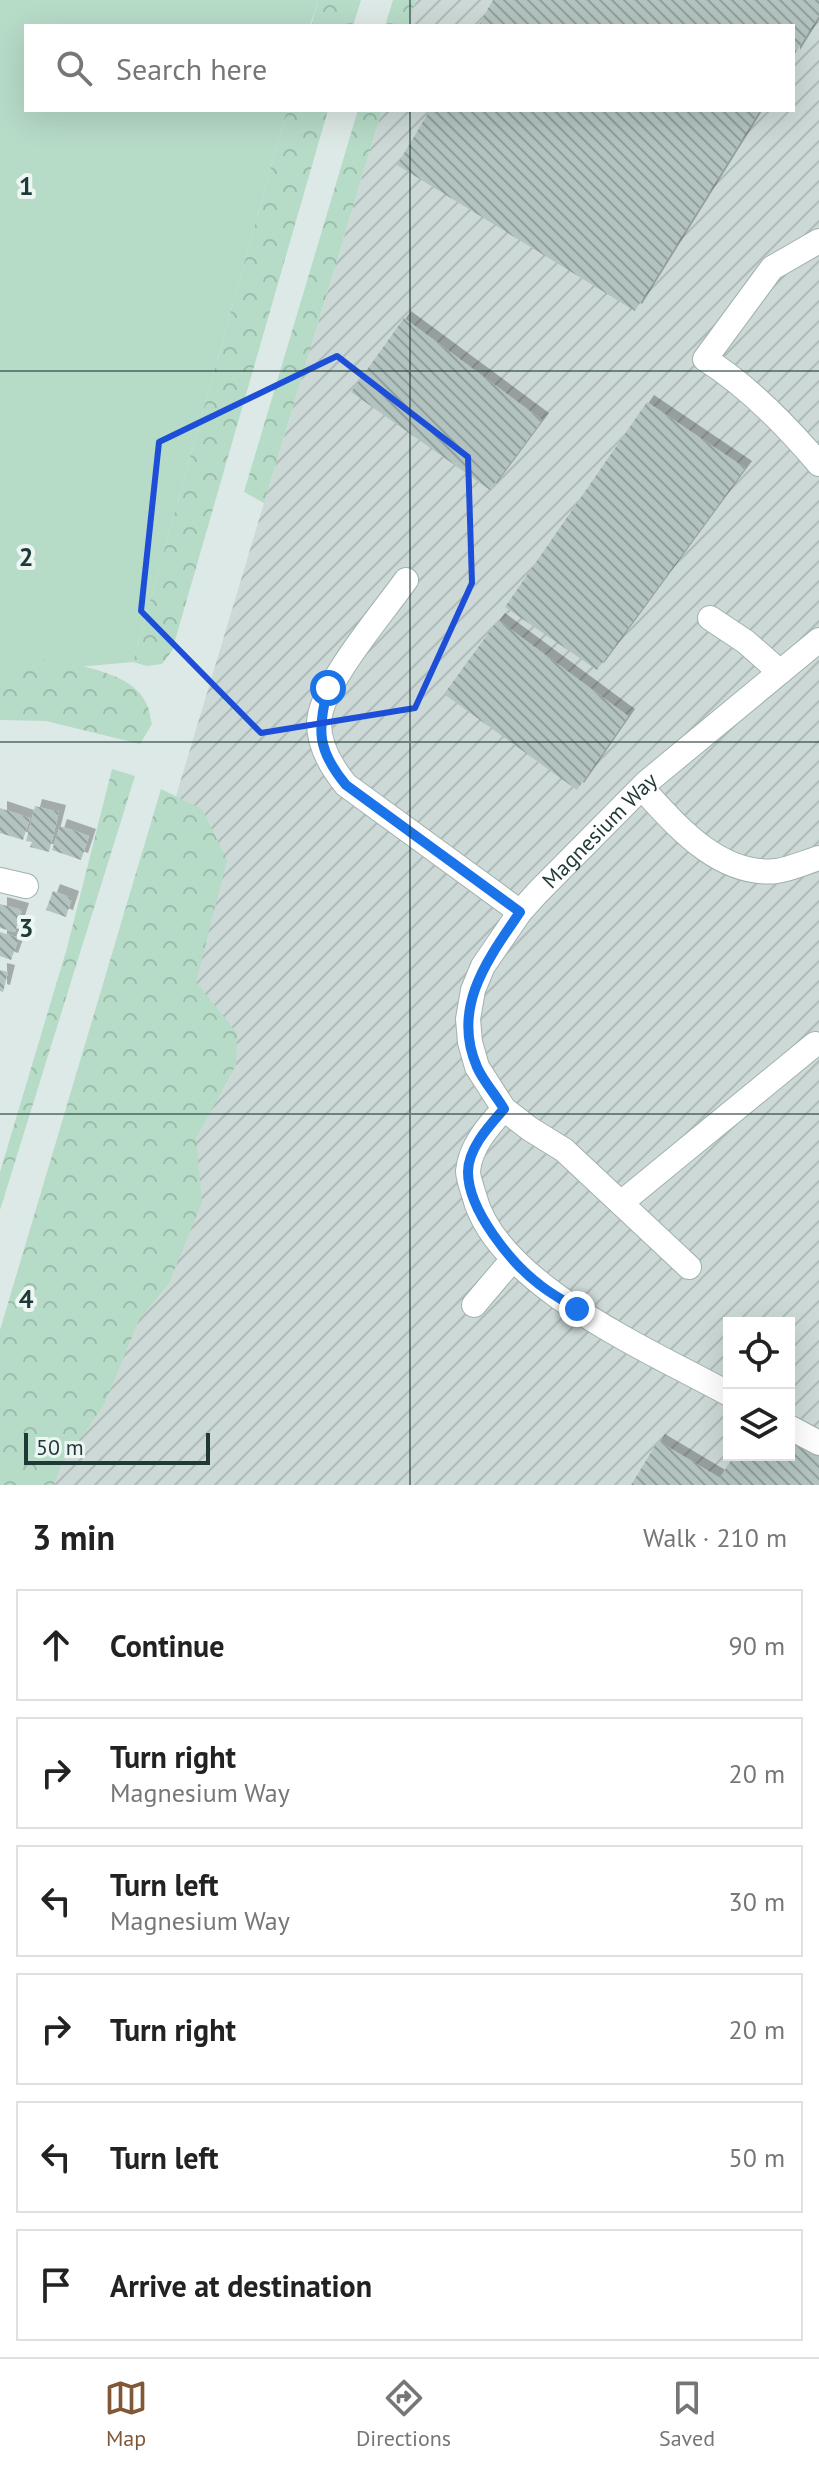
<!DOCTYPE html>
<html lang="en">
<head>
<meta charset="utf-8">
<style>
  body { margin:0; font-family:"PT Sans",sans-serif; background:#f2f2f2; color:#222 }
  .controls { position:absolute; right:24px; bottom:24px; display:grid; overflow:hidden; border-radius:0px; box-shadow:0 8px 32px #0002 }
  .controls button { width:72px; height:72px; display:grid; place-items:center; padding:0; border:0; border-bottom:2px solid #e0e0e0; background:#fff; color:#222; font:40px sans-serif }
  .scale { position:absolute; left:24px; bottom:20px; width:186px; box-sizing:border-box; padding-left:8px; border:4px solid #1f3937; border-top:0; font-size:22px; line-height:28px; white-space:nowrap; color:#1f3937; -webkit-text-stroke:6px #eef6f4; paint-order:stroke }
  .stop { position:absolute; width:24px; height:24px; margin:-18px; border:6px solid #1a73e8; border-radius:50%; background:#fff }
  .stop.end { background:#1a73e8; border-color:#fff; box-shadow:0 2px 8px #0008 }
  .list { margin:0; padding:0; list-style:none }
  h2 { display:flex; justify-content:space-between; align-items:center; height:104px; margin:0; padding:0 32px; font-size:34px }
  h2 small { font-size:26px; font-weight:400; color:#767676 }
  .list li { display:grid; grid-template-columns:52px 1fr auto; gap:24px; align-items:center; box-sizing:border-box; height:112px; margin:0 16px 16px; padding:0 16px; border:2px solid #e0e0e0; border-radius:0px }
  .list b { display:block; font-size:30px; white-space:nowrap }
  .list p { margin:0; font-size:26px; white-space:nowrap; color:#767676 }
  .list em { font-size:26px; font-style:normal; color:#767676 }
  .icon { flex:none; width:44px; height:44px; fill:none; stroke:currentColor; stroke-width:2; stroke-linecap:round; stroke-linejoin:round }
  .map { position:relative; flex:none; width:819px; height:1485px; overflow:hidden }
  .search { position:absolute; background:#fff; box-shadow:0 8px 32px #0002; left:24px; right:24px; top:24px; height:88px; display:flex; align-items:center; gap:20px; box-sizing:border-box; padding:0 28px; border-radius:0px; color:#767676; font-size:30px }
  .sheet { height:872px; background:#fff }
  nav { display:flex; justify-content:space-around; align-items:center; box-sizing:border-box; height:112px; border-top:2px solid #e0e0e0; background:#fff; font-size:22px; color:#767676 }
  nav a { display:grid; justify-items:center; gap:4px }
  nav .on { color:#805838 }
  .map>svg:first-child { display:block }
</style>
</head>
<body>
<div class="map">
<svg width="819" height="1485" viewBox="0 0 819 1485">
  <defs>
    <pattern id="industrial-furrows" width="10" height="10" patternUnits="userSpaceOnUse" patternTransform="scale(2)"><rect width="10" height="10" fill="#ccd9d6"/><path d="M-1 1l2-2M0 10L10 0M9 11l2-2" fill="none" stroke="#afbbb8"/></pattern>
    <pattern id="forest-crowns" width="20" height="18" patternUnits="userSpaceOnUse" patternTransform="scale(2)"><rect width="20" height="18" fill="#b6dbc7"/><path d="M2 6a3 3 0 1 1 6 0M12 15a3 3 0 1 1 6 0" fill="none" stroke="#9cbdac"/></pattern>
    <pattern id="building-back-hatch" width="6" height="6" patternUnits="userSpaceOnUse" patternTransform="scale(2)"><rect width="6" height="6" fill="#b3c4c0"/><path d="M-1 5l2 2M0 0l6 6M5-1l2 2" fill="none" stroke="#91a09d"/></pattern>
    <filter id="shadow"><feDropShadow dx="7" dy="-7" stdDeviation="0" flood-color="#0004"/></filter>
  </defs>
  <rect width="100%" height="100%" fill="#dde9e6"/>
  <path fill="url(#industrial-furrows)" fill-rule="evenodd" d="M416 0H819V1485H0L140 916 382 110H793V26H408ZM729 1323H789V1455H729Z"/>
  <polygon fill="#b6dbc7" points="0,0 318,0 310,26 26,26 26,110 287,110 133,662 0,674"/>
  <g fill="url(#forest-crowns)">
    <polygon points="318,0 361,0 353,26 311,26"/>
    <polygon points="393,0 416,0 408,26 385,26"/>
    <polygon points="287,110 328,110 172,651 162,664 147,666 133,662"/>
    <polygon points="358,110 382,110 264,503 244,492"/>
    <path d="M50 659C81 667 134 672 147 705 150 711 150 718 152 724L140 744 46 721 0 720V664Z"/>
    <polygon points="112,769 135,776 0,1210 0,1172 67,948"/>
    <polygon points="161,789 202,809 227,860 196,982 237,1033 236,1065 196,1138 202,1202 169,1283 139,1320 104,1405 61,1465 54,1485 0,1485 0,1330"/>
  </g>
  <g fill="url(#building-back-hatch)" filter="url(#shadow)">
    <polygon points="493,0 819,0 819,15 793,57 793,26 478,26"/>
    <polygon points="430,110 760,110 635,311 397,165"/>
    <polygon points="404,318 542,420 490,490 351,392"/>
    <polygon points="647,402 745,468 597,670 505,607"/>
    <polygon points="498,620 628,716 577,790 444,694"/>
    <polygon points="35,806 59,812 49,852 30,847 32,842 26,841"/>
    <polygon points="0,808 30,818 23,840 0,833"/>
    <polygon points="60,826 89,836 81,860 52,850"/>
    <polygon points="53,891 72,898 66,917 46,910"/>
    <polygon points="0,904 22,910 15,932 0,928"/>
    <polygon points="0,932 19,938 11,960 0,956"/>
    <polygon points="0,970 8,972 3,992 0,991"/>
    <polygon points="789,1439 819,1457 819,1485 631,1485 658,1441 720,1478 734,1455 789,1455"/>
  </g>
  <g fill="none" stroke-linecap="round" stroke-linejoin="round">
    <defs>
      <g id="minor">
        <path d="M819 241 772 268 705 359C748 386 786 425 819 464"/>
        <path d="M406 580C383 613 320 685 319 723 319 745 332 768 346 785L520 912"/>
        <polyline points="710,618 746,642 780,672"/>
        <path d="M642 788C676 825 719 877 777 871 790 869 806 862 819 858"/>
        <polyline points="0,880 26,886"/>
        <path d="M504 1109C489 1125 470 1147 468 1171 468 1178 472 1188 474 1195 496 1285 653 1352 729 1394"/>
        <polyline points="621,1203 815,1044"/>
        <path id="s1" d="M689 1267 564 1150 530 1129 504 1109 477 1067 470 1042 468 1019 473 990 483 966 520 912 538 892 647 782 819 640"/>
        <polyline points="474,1305 513,1259"/>
        <polyline points="789,1427 819,1443"/>
      </g>
    </defs>
    <use href="#minor" stroke="#a0b1ae" stroke-width="26"/>
    <use href="#minor" stroke="#fff" stroke-width="24"/>
  </g>
  <g fill="none" stroke-linecap="round" stroke-linejoin="round">
    <path stroke="#1a73e8" stroke-width="10" d="M328 688C317 730 317 750 346 785L520 912C488 959 451 1007 477 1067 483 1081 496 1095 504 1109 490 1125 468 1148 468 1172 468 1210 511 1263 540 1285 551 1294 565 1301 577 1309"/>
  </g>
  <path fill="none" stroke="#1d4ed8" stroke-width="6" stroke-linejoin="round" d="M337 356 468 457 472 583 415 708 261 733 141 611 159 442Z"/>
  <path fill="none" stroke="#1f3937" stroke-width="2" stroke-opacity="0.55" d="M410 0V26M410 110V1485M0 371H819M0 742H819M0 1114H819"/>
  <g text-anchor="middle" dominant-baseline="central" stroke-width="8" stroke-linejoin="round" paint-order="stroke">
    <g font-size="22" fill="#1f3937" stroke="#eef6f4">
      <text stroke="none"><textPath href="#s1" startOffset="578">Magnesium Way</textPath></text>
    </g>
  </g>
  <g font-size="26" text-anchor="middle" font-weight="bold" fill="#1f3937" stroke="#eef6f4" stroke-width="8" stroke-linejoin="round" paint-order="stroke">
    <text x="26" y="195">1</text>
    <text x="26" y="566">2</text>
    <text x="26" y="937">3</text>
    <text x="26" y="1308">4</text>
  </g>
</svg>
<div class="controls">
<button><svg class="icon" aria-label="locate" viewBox="0 0 24 24"><circle cx="12" cy="12" r="6"/><path d="M12 2v4M12 18v4M2 12h4M18 12h4"/></svg></button>
<button><svg class="icon" aria-label="layers" viewBox="0 0 24 24"><path d="M12 4l9 5-9 5-9-5zM3 14l9 5 9-5"/></svg></button>
</div>
<div class="scale">50 m</div>
<div class="stop" style="left:328px;top:688px"></div>
<div class="stop end" style="left:577px;top:1309px"></div>
<div class="search"><svg class="icon" aria-label="search" viewBox="0 0 24 24"><circle cx="10" cy="10" r="6"/><path d="M15 15l6 6"/></svg>Search here</div>
</div>
<section class="sheet">
<h2>3 min<small>Walk · 210 m</small></h2>
<ul class="list">
<li><svg class="icon" aria-label="ahead" viewBox="0 0 24 24"><path d="M12 20V5M6 11l6-6 6 6"/></svg><div><b>Continue</b></div><em>90 m</em></li>
<li><svg class="icon" aria-label="right" viewBox="0 0 24 24"><path d="M7 20v-9h11M14 6l5 5-5 5"/></svg><div><b>Turn right</b><p>Magnesium Way</p></div><em>20 m</em></li>
<li><svg class="icon" aria-label="left" viewBox="0 0 24 24"><path d="M17 20v-9H6M10 6l-5 5 5 5"/></svg><div><b>Turn left</b><p>Magnesium Way</p></div><em>30 m</em></li>
<li><svg class="icon" aria-label="right" viewBox="0 0 24 24"><path d="M7 20v-9h11M14 6l5 5-5 5"/></svg><div><b>Turn right</b></div><em>20 m</em></li>
<li><svg class="icon" aria-label="left" viewBox="0 0 24 24"><path d="M17 20v-9H6M10 6l-5 5 5 5"/></svg><div><b>Turn left</b></div><em>50 m</em></li>
<li><svg class="icon" aria-label="arrive" viewBox="0 0 24 24"><path d="M6 21V4h12l-3 4 3 4H6"/></svg><div><b>Arrive at destination</b></div></li>
</ul>
</section>
<nav>
<a class="on"><svg class="icon" aria-label="map" viewBox="0 0 24 24"><path d="M3 6l6-2 6 2 6-2v14l-6 2-6-2-6 2zM9 4v14M15 6v14"/></svg>Map</a>
<a><svg class="icon" aria-label="directions" viewBox="0 0 24 24"><path d="M12 3l9 9-9 9-9-9zM9 14v-3h6M13 9l2 2-2 2"/></svg>Directions</a>
<a><svg class="icon" aria-label="saved" viewBox="0 0 24 24"><path d="M7 4h10v16l-5-4-5 4z"/></svg>Saved</a>
</nav>
</body>
</html>
